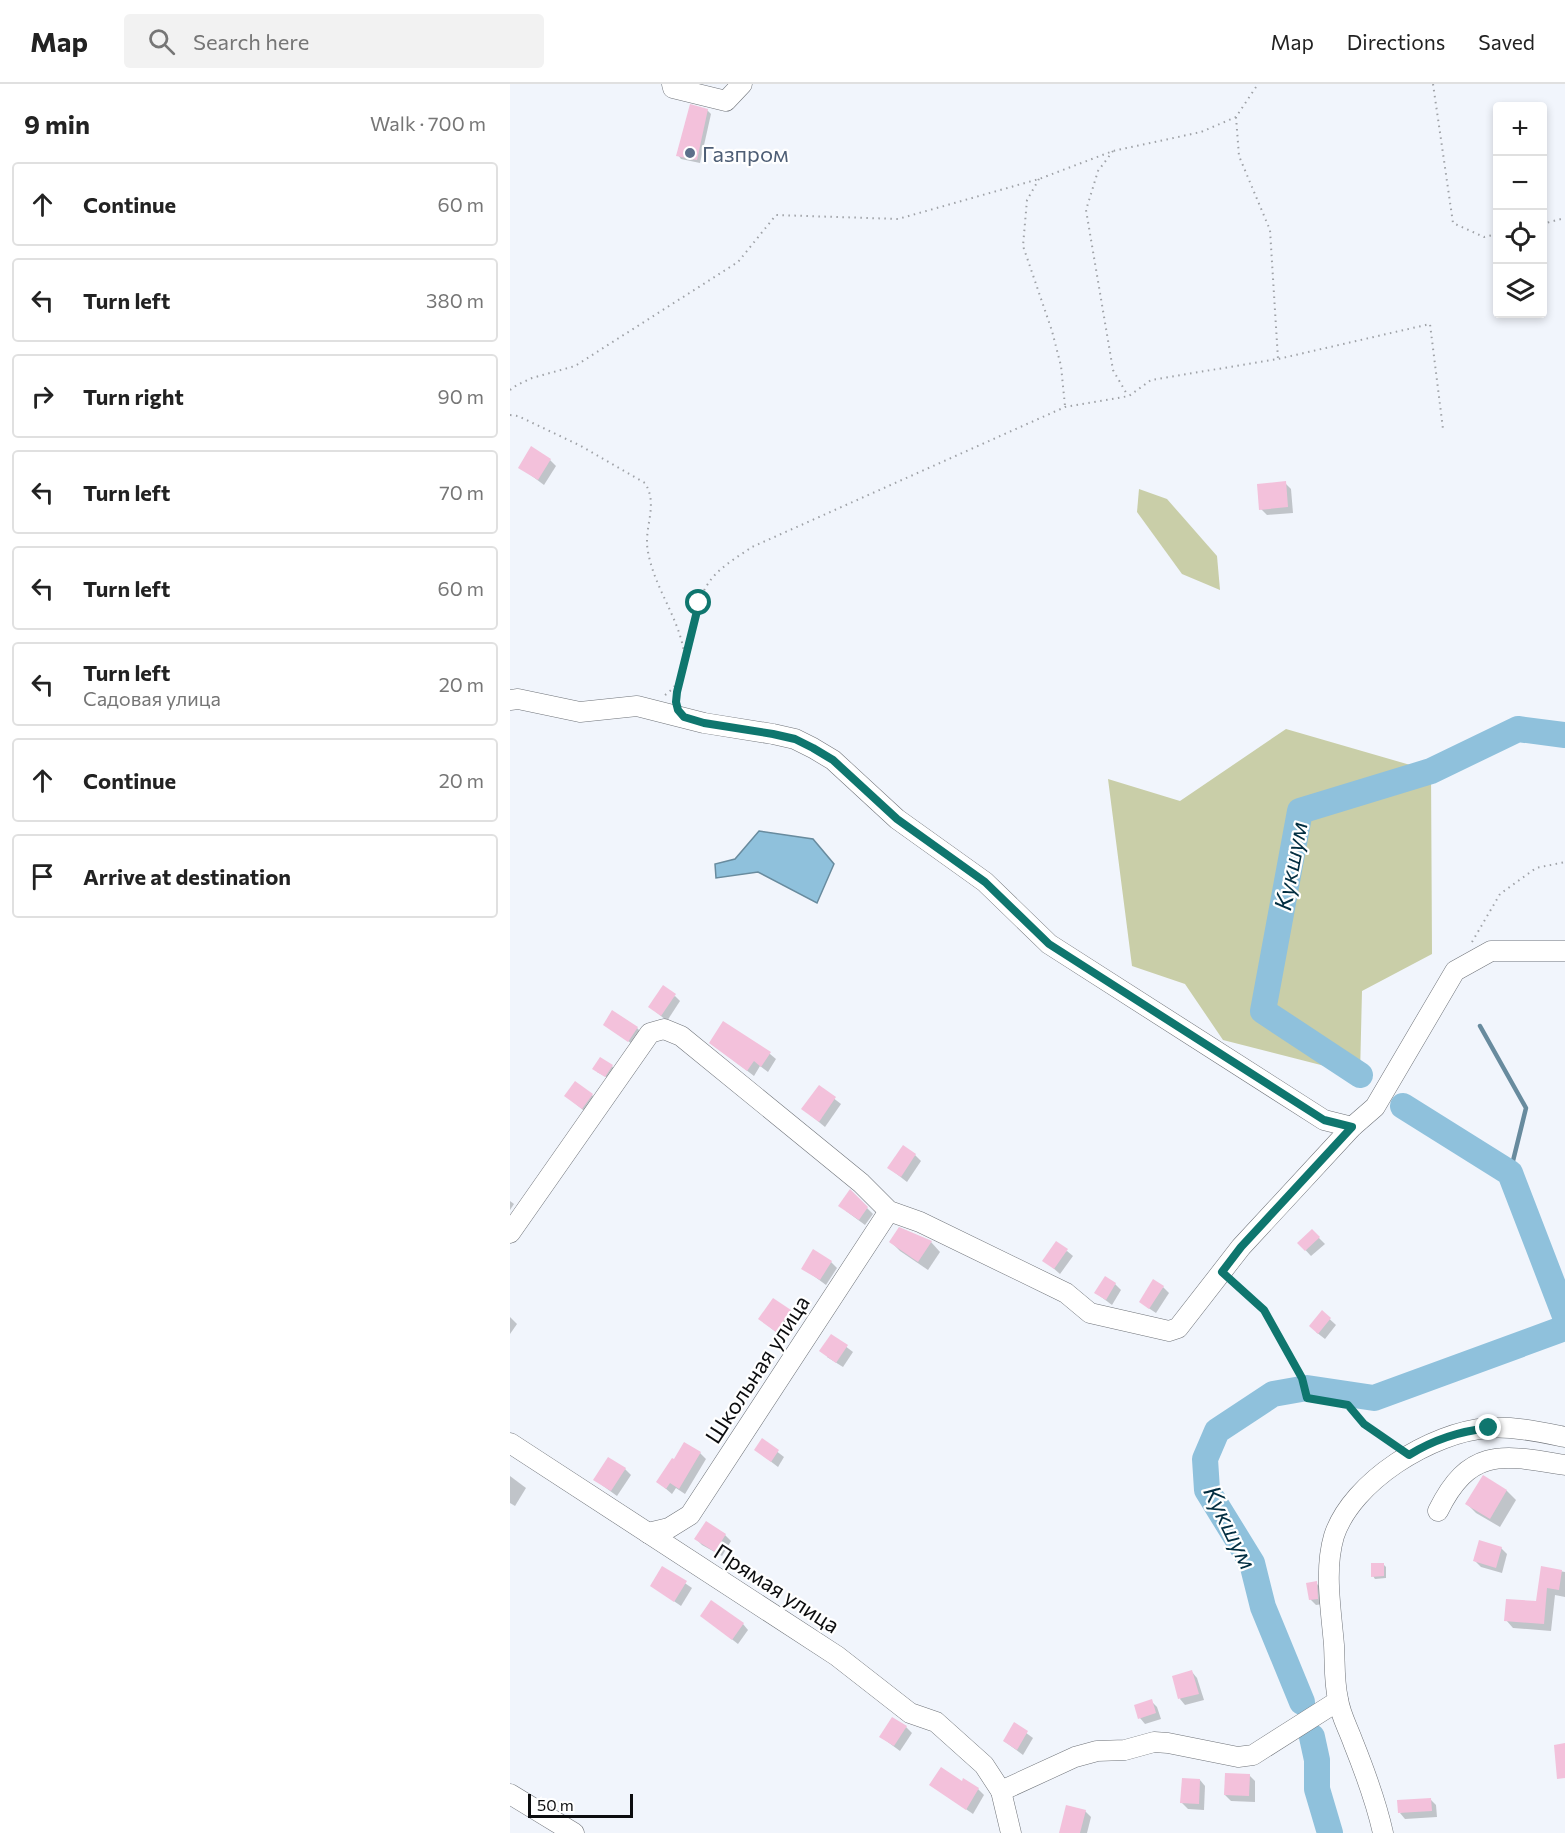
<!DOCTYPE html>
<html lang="en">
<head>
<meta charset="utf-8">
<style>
  body { margin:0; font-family:Commissioner,sans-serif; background:#f2f2f2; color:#222 }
  .controls { position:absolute; right:18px; top:18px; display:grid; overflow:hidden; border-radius:6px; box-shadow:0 3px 9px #0003 }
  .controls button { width:54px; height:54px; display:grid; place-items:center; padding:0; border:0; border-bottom:2px solid #e0e0e0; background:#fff; color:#222; font:30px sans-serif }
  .scale { position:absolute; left:18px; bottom:15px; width:105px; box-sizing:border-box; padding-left:6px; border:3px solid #0c0d0f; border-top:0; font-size:16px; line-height:21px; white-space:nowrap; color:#0c0d0f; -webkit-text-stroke:4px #fff; paint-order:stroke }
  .stop { position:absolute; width:18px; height:18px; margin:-14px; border:4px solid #0f766e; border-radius:50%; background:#fff }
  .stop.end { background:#0f766e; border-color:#fff; box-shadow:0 2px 6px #0008 }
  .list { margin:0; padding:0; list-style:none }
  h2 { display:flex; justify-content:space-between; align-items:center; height:78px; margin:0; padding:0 24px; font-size:26px }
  h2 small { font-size:20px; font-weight:400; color:#767676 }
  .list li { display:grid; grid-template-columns:39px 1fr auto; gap:18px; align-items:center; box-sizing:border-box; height:84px; margin:0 12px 12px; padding:0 12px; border:2px solid #e0e0e0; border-radius:6px }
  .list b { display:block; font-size:22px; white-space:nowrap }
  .list p { margin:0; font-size:20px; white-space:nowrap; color:#767676 }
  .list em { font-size:20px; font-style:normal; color:#767676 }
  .icon { flex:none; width:33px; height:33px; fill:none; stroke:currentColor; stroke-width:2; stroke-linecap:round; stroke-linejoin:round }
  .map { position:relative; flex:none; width:1055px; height:1749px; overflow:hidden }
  header { display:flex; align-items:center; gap:36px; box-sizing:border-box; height:84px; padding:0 30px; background:#fff; border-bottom:2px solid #e0e0e0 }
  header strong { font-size:28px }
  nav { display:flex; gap:33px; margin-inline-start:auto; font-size:21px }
  .search { width:420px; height:54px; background:#f2f2f2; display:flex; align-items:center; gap:15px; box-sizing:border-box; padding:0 21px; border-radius:6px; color:#767676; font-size:22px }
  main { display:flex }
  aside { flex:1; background:#fff }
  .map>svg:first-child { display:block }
</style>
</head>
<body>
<header>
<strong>Map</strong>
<div class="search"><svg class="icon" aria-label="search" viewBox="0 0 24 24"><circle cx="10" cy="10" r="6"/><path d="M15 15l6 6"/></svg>Search here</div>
<nav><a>Map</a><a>Directions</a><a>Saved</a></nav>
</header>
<main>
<aside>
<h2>9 min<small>Walk · 700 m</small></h2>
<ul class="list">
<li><svg class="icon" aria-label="ahead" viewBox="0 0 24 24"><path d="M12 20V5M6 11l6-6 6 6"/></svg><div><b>Continue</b></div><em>60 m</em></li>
<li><svg class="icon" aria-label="left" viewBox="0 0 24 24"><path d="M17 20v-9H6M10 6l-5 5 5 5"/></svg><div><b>Turn left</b></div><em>380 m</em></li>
<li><svg class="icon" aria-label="right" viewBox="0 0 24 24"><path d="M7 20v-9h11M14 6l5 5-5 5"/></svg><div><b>Turn right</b></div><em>90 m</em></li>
<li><svg class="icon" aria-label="left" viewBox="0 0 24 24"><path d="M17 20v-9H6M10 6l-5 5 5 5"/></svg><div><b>Turn left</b></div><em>70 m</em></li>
<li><svg class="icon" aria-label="left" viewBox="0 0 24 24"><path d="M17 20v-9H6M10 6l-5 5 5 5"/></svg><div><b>Turn left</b></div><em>60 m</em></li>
<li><svg class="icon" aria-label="left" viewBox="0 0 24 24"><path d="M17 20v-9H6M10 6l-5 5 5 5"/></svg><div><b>Turn left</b><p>Садовая улица</p></div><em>20 m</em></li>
<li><svg class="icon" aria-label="ahead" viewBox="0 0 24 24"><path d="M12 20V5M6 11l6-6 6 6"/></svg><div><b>Continue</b></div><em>20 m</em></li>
<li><svg class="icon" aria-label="arrive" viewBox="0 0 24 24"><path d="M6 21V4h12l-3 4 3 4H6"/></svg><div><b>Arrive at destination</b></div></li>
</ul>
</aside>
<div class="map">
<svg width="1055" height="1749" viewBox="0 0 1055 1749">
  <rect width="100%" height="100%" fill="#f1f5fc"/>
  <g fill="#c9cea8">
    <polygon points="629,405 657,415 707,472 710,506 672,490 627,428"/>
    <polygon points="776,645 921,687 922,870 852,907 850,991 713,956 675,900 622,882 598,695 670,717"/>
  </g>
  <polygon fill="#8fc1dc" stroke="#688b9e" stroke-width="1.5" points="249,747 303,755 324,780 307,819 248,788 206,794 205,780 225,775"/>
  <g fill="#0003">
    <polygon points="197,26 201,30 190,79 171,75 168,71"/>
    <polygon points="40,376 46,382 34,401 10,383"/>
    <polygon points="775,399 781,405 783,429 757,431 751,425"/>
    <polygon points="165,912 170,917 157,937 140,923"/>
    <polygon points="213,939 260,970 266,975 258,988 250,982 244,992 201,959"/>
    <polygon points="94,940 127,944 133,950 125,962"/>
    <polygon points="102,982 104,985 98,994 87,988"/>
    <polygon points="309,1003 331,1020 315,1043 293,1025"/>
    <polygon points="82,1011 87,1017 78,1030 62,1017"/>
    <polygon points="405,1071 411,1077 397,1098 379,1084"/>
    <polygon points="340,1107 363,1130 355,1141 336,1127"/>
    <polygon points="0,1117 4,1120 0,1126"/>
    <polygon points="390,1145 421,1158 430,1168 418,1186 390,1167 381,1158"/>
    <polygon points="802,1147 815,1160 801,1172 789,1159"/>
    <polygon points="557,1167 563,1172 550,1190 534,1176"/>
    <polygon points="321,1178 327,1184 316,1201 293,1184"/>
    <polygon points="605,1200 611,1206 602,1221 586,1209"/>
    <polygon points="653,1203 659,1209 646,1229 637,1223"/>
    <polygon points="264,1216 286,1233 272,1253 250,1235"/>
    <polygon points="812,1228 826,1241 815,1255 806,1248"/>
    <polygon points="0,1233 7,1240 0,1250"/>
    <polygon points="322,1252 343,1268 333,1283 317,1273"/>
    <polygon points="252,1356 274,1373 268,1383 246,1366"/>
    <polygon points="190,1369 196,1375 175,1410 166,1404 162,1410 148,1398"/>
    <polygon points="115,1385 121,1391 107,1412 85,1396"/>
    <polygon points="0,1392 16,1404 5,1422 0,1419"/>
    <polygon points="974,1393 997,1407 1006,1416 990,1443 966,1429 957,1420"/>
    <polygon points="215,1451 221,1457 212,1472 192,1461 186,1455"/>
    <polygon points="991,1464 997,1470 992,1489 971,1483 965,1477"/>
    <polygon points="873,1480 876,1483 876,1494 865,1495 863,1492"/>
    <polygon points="153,1484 182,1504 171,1522 142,1502"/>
    <polygon points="1032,1484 1055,1488 1055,1513 1045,1511 1041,1547 1003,1544 996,1536 1027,1519"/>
    <polygon points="806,1499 812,1505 813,1520 806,1521 800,1515"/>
    <polygon points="192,1532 233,1540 238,1546 228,1560"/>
    <polygon points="682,1588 687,1594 694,1616 675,1621 670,1615"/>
    <polygon points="641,1617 647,1623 651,1635 635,1640 630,1634"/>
    <polygon points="504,1640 523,1654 513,1671 494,1657"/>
    <polygon points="396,1643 402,1649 390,1667 371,1653"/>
    <polygon points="739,1691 745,1697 745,1718 721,1717 715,1711"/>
    <polygon points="690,1696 695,1702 694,1726 678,1725 672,1719"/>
    <polygon points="452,1699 468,1705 474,1711 463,1730 421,1701"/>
    <polygon points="920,1715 926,1721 927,1733 895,1735 890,1729"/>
    <polygon points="575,1727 581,1733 577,1749 551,1749"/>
  </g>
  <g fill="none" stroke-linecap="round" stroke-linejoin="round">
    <polyline stroke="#688b9e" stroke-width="4.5" points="970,942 1016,1024 1000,1089"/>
    <g stroke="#8fc1dc" stroke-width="26">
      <polyline points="850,991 753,927 790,727 921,687 1008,645 1055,651"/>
      <polyline points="893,1022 1000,1089 1055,1232"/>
      <polyline points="792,1618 753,1523 742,1479 697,1406 695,1375 707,1347 763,1310 797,1304 864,1314 1055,1244"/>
      <polyline points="802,1653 807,1676 807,1705 820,1749"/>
    </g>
  </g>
  <g fill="#f3c1db">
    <polygon points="180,20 198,25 187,76 166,72"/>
    <polygon points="21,362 41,375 28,396 8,384"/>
    <polygon points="776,397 778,423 749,426 747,400"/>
    <polygon points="153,901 166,910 151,932 138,923"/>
    <polygon points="102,926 128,943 118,958 93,941"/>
    <polygon points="213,937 261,968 251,983 244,977 237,987 199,959"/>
    <polygon points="90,973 103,981 95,993 82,985"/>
    <polygon points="65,997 83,1010 72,1025 54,1012"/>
    <polygon points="309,1001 326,1013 309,1038 291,1025"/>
    <polygon points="393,1061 406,1070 391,1093 377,1084"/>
    <polygon points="340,1105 358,1123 349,1136 328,1122"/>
    <polygon points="389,1143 422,1157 408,1178 379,1158"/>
    <polygon points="802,1145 810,1153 795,1167 787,1159"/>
    <polygon points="546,1157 558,1165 544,1185 532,1177"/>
    <polygon points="303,1165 322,1177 310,1196 291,1185"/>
    <polygon points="595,1192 606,1199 596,1216 584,1209"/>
    <polygon points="643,1195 654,1202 639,1225 629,1218"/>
    <polygon points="263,1214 281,1226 266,1248 248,1235"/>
    <polygon points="812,1226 821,1234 808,1250 799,1242"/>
    <polygon points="321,1250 338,1261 326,1279 309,1267"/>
    <polygon points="252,1354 269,1366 261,1378 244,1366"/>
    <polygon points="174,1358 191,1368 169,1405 160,1399 156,1405 146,1398 162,1374 164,1375"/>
    <polygon points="98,1373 116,1384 101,1407 83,1396"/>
    <polygon points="973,1391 997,1406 980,1435 955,1420"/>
    <polygon points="196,1437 216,1450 205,1468 184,1455"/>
    <polygon points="969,1456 992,1463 986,1484 963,1477"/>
    <polygon points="861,1479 874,1479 874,1492 861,1493"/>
    <polygon points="152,1482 177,1497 164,1518 140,1502"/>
    <polygon points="1031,1482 1052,1486 1049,1506 1037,1504 1034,1540 994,1537 996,1515 1026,1517"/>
    <polygon points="807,1497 808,1515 799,1516 796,1499"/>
    <polygon points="201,1516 234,1539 222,1556 190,1532"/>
    <polygon points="682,1586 689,1610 668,1615 662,1592"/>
    <polygon points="642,1615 646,1629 628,1635 624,1621"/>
    <polygon points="382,1633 397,1642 384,1662 369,1653"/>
    <polygon points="504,1638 518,1647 507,1666 493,1657"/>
    <polygon points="1055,1659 1055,1694 1047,1695 1044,1661"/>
    <polygon points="431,1683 452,1697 453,1694 469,1704 456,1726 419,1701"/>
    <polygon points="715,1689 740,1690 739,1712 714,1711"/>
    <polygon points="672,1694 690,1695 689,1720 670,1719"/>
    <polygon points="921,1714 922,1727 888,1729 887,1716"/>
    <polygon points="556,1721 576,1726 570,1749 549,1749"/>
  </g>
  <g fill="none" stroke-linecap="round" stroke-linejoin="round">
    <defs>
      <g id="minor">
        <polyline points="162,0 163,4 216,17 232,0"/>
        <polyline points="0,616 8,615 70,628 127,622 194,639 263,650 285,655 303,664 323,676 387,735 475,798 539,860 814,1036 842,1043"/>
        <polyline points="0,1149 140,949 154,945 171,952 351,1099 379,1127 410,1138 556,1209 580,1229 659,1247 668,1244 731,1163 842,1043 865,1023 945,887 981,867 1055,867"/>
        <polyline points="0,1359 327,1572 400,1629 426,1638 474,1681 491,1707 501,1749"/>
        <path d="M928 1427C960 1362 993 1371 1055 1381"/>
        <polyline points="138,1449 159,1444 180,1431 379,1127"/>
        <polyline points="491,1707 565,1673 587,1667 615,1666 644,1658 658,1659 728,1673 743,1671 828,1617"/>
        <polyline points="0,1710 64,1749"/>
        <path d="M873 1749C866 1717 855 1688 843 1658 838 1644 830 1630 828 1615 824 1598 825 1579 824 1561 821 1525 814 1486 824 1452 842 1397 922 1348 978 1344 1003 1342 1030 1348 1055 1353"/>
      </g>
    </defs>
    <use href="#minor" stroke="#6f7379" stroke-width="21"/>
    <g stroke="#9fa2a7" stroke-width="2" stroke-dasharray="1.5 4.5" stroke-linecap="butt">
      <polyline points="923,0 943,139 974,153 987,150"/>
      <polyline points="726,33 729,72 760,146 768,275"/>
      <polyline points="603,67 588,87 576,126 603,286 618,312"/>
      <polyline points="529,95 517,116 513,162 542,247 551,282 555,322"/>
      <polyline points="1032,140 1055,134"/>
      <polyline points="0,306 7,301 22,294 65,282 228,178 266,131 388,135 529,95 603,67 691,48 726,33 748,0"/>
      <path d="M0 331 8 332 71 362 135 399C149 422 133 443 138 468 145 506 170 534 175 574"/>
      <path d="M155 611C187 589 177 534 196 503 206 485 226 474 242 463L555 323 619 312 641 296 768 275 920 240 933 345"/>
      <polyline points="167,614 170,596"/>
      <polyline points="962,858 990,810 1026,784 1055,778"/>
      <polyline points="723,1198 754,1226 792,1294 797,1314 838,1321 854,1340 884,1361"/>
    </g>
    <use href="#minor" stroke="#fff" stroke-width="20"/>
  </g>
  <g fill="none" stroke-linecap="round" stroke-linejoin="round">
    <path stroke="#0f766e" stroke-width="8" d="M189 519 167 608 166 618 168 626 174 633 194 639 263 650 285 655 303 664 323 676 387 735 475 798 539 860 814 1036 842 1043 731 1163 712 1188 754 1226 792 1294 797 1314 838 1321 854 1340 899 1371C923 1356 951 1347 979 1344"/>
  </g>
  <circle fill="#5c6f8a" stroke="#fff" stroke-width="2" cx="180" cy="69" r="6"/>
  <g text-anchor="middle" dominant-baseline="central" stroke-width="4.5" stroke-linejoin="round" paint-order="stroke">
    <g font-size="22" fill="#4e5e75" stroke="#fff" text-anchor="start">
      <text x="192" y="69">Газпром</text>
    </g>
    <g font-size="22" fill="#0c0d0f" stroke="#fff">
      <text transform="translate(247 1285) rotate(-57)">Школьная улица</text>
      <text transform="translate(267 1504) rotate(33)">Прямая улица</text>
    </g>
    <g font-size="24" font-style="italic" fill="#022e41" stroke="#fff">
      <text transform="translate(780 782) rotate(-79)">Кукшум</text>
      <text transform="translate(721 1443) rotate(64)">Кукшум</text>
    </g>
  </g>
</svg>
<div class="controls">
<button>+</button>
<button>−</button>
<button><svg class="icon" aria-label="locate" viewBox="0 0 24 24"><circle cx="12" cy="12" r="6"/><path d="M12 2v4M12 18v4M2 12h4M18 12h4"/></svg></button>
<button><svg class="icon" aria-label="layers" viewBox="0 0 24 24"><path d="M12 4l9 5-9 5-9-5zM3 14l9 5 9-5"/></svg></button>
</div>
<div class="scale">50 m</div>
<div class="stop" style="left:189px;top:519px"></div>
<div class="stop end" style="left:979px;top:1344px"></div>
</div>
</main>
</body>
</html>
